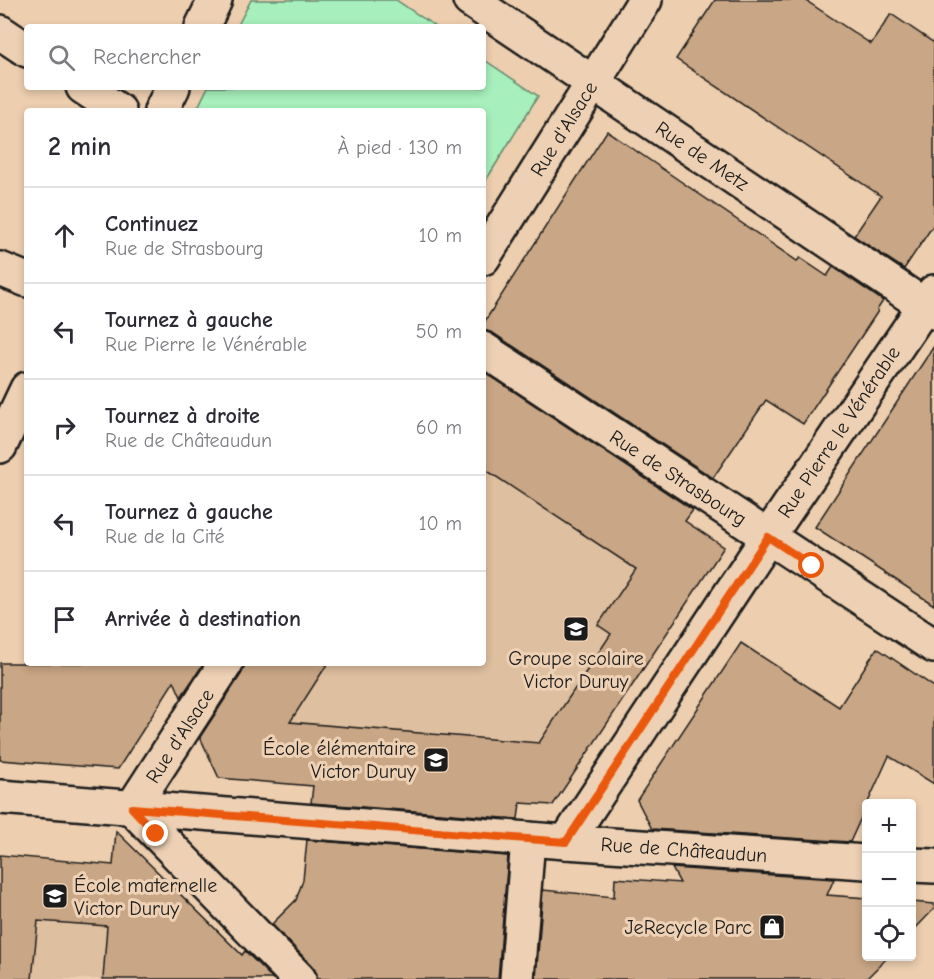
<!DOCTYPE html>
<html lang="fr">
<head>
<meta charset="utf-8">
<style>
  body { margin:0; font-family:"Comic Neue",sans-serif; background:#f2f2f3; color:#2b2b33 }
  .controls { position:absolute; right:18px; bottom:18px; display:grid; overflow:hidden; border-radius:6px; box-shadow:0 3px 9px #0003 }
  .controls button { width:54px; height:54px; display:grid; place-items:center; padding:0; border:0; border-bottom:2px solid #e1e1e2; background:#fff; color:#2b2b33; font:30px sans-serif }
  .stop { position:absolute; width:18px; height:18px; margin:-14px; border:4px solid #ea580c; border-radius:50%; background:#fff }
  .stop.end { background:#ea580c; border-color:#fff; box-shadow:0 2px 6px #0008 }
  .list { margin:0; padding:0; list-style:none }
  h2 { display:flex; justify-content:space-between; align-items:center; height:78px; margin:0; padding:0 24px; font-size:26px }
  h2 small { font-size:20px; font-weight:400; color:#7c7c81 }
  .list li { display:grid; grid-template-columns:39px 1fr auto; gap:18px; align-items:center; box-sizing:border-box; height:96px; padding:0 24px; border-top:2px solid #e1e1e2 }
  .list b { display:block; font-size:22px; white-space:nowrap }
  .list p { margin:0; font-size:20px; white-space:nowrap; color:#7c7c81 }
  .list em { font-size:20px; font-style:normal; color:#7c7c81 }
  .icon { flex:none; width:33px; height:33px; fill:none; stroke:currentColor; stroke-width:2; stroke-linecap:round; stroke-linejoin:round }
  .map { position:relative; flex:none; width:934px; height:979px; overflow:hidden }
  .search { position:absolute; background:#fff; box-shadow:0 3px 9px #0003; left:24px; top:24px; width:462px; height:66px; display:flex; align-items:center; gap:15px; box-sizing:border-box; padding:0 21px; border-radius:6px; color:#7c7c81; font-size:22px }
  .panel { position:absolute; background:#fff; box-shadow:0 3px 9px #0003; left:24px; top:108px; width:462px; height:558px; border-radius:6px }
  .map>svg:first-child { display:block }
</style>
</head>
<body>
<div class="map">
<svg width="934" height="979" viewBox="0 0 934 979">
  <rect width="100%" height="100%" fill="#edceaf"/>
  <filter id="ink" filterUnits="userSpaceOnUse"><feTurbulence type="fractalNoise" baseFrequency=".0167" numOctaves="2"/><feDisplacementMap in="SourceGraphic" scale="12" xChannelSelector="R" yChannelSelector="G"/><feConvolveMatrix kernelMatrix="1 2 1 2 8 2 1 2 1" color-interpolation-filters="sRGB"/></filter>
  <g filter="url(#ink)">
    <g fill="#debf9f">
      <polygon points="524,414 543,507 635,569 637,567 650,658 553,805 219,778 207,753 264,663 483,663 483,474 485,475"/>
      <polygon points="0,856 113,865 103,979 0,979"/>
    </g>
    <g fill="#a7efbc" stroke="#62866c" stroke-width="1.5">
      <polygon points="251,0 396,0 436,27 237,27"/>
      <polygon points="483,59 538,96 483,185 483,111 196,111 208,87 483,87"/>
    </g>
    <g fill="#c9a685" stroke="#1c1c1c" stroke-width="1.5">
      <polygon points="715,0 805,0 871,44 891,14 934,43 934,224 904,269 854,236 881,196 676,59"/>
      <polygon points="607,131 797,261 800,258 827,276 833,267 883,301 877,310 878,311 803,424 766,400 713,478 493,333 483,330 483,324"/>
      <polygon points="934,346 934,605 815,527"/>
      <polygon points="483,371 693,510 685,521 724,547 553,805 520,803 518,819 311,803 313,786 219,778 200,737 242,673 245,663 328,663 290,722 539,743 611,634 598,625 636,569 483,468"/>
      <polygon points="741,643 839,707 877,648 934,687 934,784 889,756 850,842 652,829 637,800"/>
      <polygon points="0,663 204,663 181,697 174,681 118,769 0,760"/>
      <polygon points="116,831 242,955 245,951 273,979 103,979 107,926 38,921 32,979 0,979 0,855 113,865"/>
      <polygon points="307,840 508,856 498,979 317,979 317,974 312,966 272,924 296,900 303,880"/>
      <polygon points="672,868 834,879 827,895 867,898 867,957 888,957 866,979 536,979 543,890 614,897 615,878 680,883"/>
      <polygon points="912,902 934,904 934,909 912,932"/>
    </g>
    <g fill="none" stroke-linecap="round" stroke-linejoin="round">
      <defs>
        <g id="street">
          <polyline points="470,0 934,312"/>
          <polyline points="202,27 215,0"/>
          <polyline points="0,32 27,50"/>
          <polyline points="83,87 119,111"/>
          <polyline points="161,111 173,87"/>
          <polyline points="483,258 645,0"/>
          <polyline points="0,269 27,280"/>
          <polyline points="483,349 934,646"/>
          <polyline points="0,446 27,389"/>
          <polyline points="226,663 132,808 299,979"/>
          <polyline points="566,842 768,537 934,292"/>
          <polyline points="517,979 528,839"/>
        </g>
        <g id="secondary">
          <polyline points="0,797 566,842 866,862"/>
          <polyline points="912,865 934,866"/>
        </g>
      </defs>
      <use href="#street" stroke="#1c1c1c" stroke-width="38"/>
      <use href="#secondary" stroke="#1c1c1c" stroke-width="38"/>
      <use href="#street" stroke="#eed1b4" stroke-width="33"/>
      <use href="#secondary" stroke="#eed1b4" stroke-width="33"/>
    </g>
  </g>
  <g fill="none" stroke-linecap="round" stroke-linejoin="round" filter="url(#ink)">
    <polyline stroke="#ea580c" stroke-width="8" points="156,834 132,808 566,842 768,537 812,566"/>
  </g>
  <defs>
    <symbol id="school-square" viewBox="-11 -11 22 22"><rect x="-9" y="-9" width="18" height="18" rx="4" fill="#1c1c1c" stroke="#eed1b4"/><path d="M0-5L7-2L0 1L-7-2ZM-4 1L0 2.5L4 1V4Q0 6-4 4Z" fill="#fff"/></symbol>
    <symbol id="shop-square" viewBox="-11 -11 22 22"><rect x="-9" y="-9" width="18" height="18" rx="4" fill="#1c1c1c" stroke="#eed1b4"/><path d="M-5-2.5h2.3a2.7 3.5 0 0 1 5.4 0H5L5.5 6h-11ZM-1.5-2.5h3a1.5 2.3 0 0 0-3 0Z" fill="#fff"/></symbol>
  </defs>
  <g fill-rule="evenodd">
    <use href="#school-square" x="561" y="614" width="30" height="30"/>
    <use href="#school-square" x="421" y="745" width="30" height="30"/>
    <use href="#school-square" x="40" y="881" width="30" height="30"/>
    <use href="#shop-square" x="757" y="912" width="30" height="30"/>
  </g>
  <g text-anchor="middle" dominant-baseline="central" stroke-width="6" stroke-linejoin="round" paint-order="stroke">
    <g font-size="20" fill="#1c1c1c" stroke="#eed1b4">
      <text transform="translate(564 129) rotate(-58)">Rue d'Alsace</text>
      <text transform="translate(702 156) rotate(34)">Rue de Metz</text>
      <text transform="translate(839 432) rotate(-56)">Rue Pierre le Vénérable</text>
      <text transform="translate(678 478) rotate(33)">Rue de Strasbourg</text>
      <text transform="translate(180 736) rotate(-57)">Rue d'Alsace</text>
      <text transform="translate(684 850) rotate(4)">Rue de Châteaudun</text>
    </g>
    <g font-size="20" fill="#1c1c1c" stroke="#eed1b4" text-anchor="end">
      <text x="576" y="658" text-anchor="middle">Groupe scolaire<tspan x="576" dy="23">Victor Duruy</tspan></text>
      <text x="416" y="748">École élémentaire<tspan x="416" dy="23">Victor Duruy</tspan></text>
      <text x="74" y="885" text-anchor="start">École maternelle<tspan x="74" dy="23">Victor Duruy</tspan></text>
      <text x="752" y="927">JeRecycle Parc</text>
    </g>
  </g>
</svg>
<div class="controls">
<button>+</button>
<button>−</button>
<button><svg class="icon" aria-label="locate" viewBox="0 0 24 24"><circle cx="12" cy="12" r="6"/><path d="M12 2v4M12 18v4M2 12h4M18 12h4"/></svg></button>
</div>
<div class="stop" style="left:812px;top:566px"></div>
<div class="stop end" style="left:156px;top:834px"></div>
<div class="search"><svg class="icon" aria-label="search" viewBox="0 0 24 24"><circle cx="10" cy="10" r="6"/><path d="M15 15l6 6"/></svg>Rechercher</div>
<section class="panel">
<h2>2 min<small>À pied · 130 m</small></h2>
<ul class="list">
<li><svg class="icon" aria-label="ahead" viewBox="0 0 24 24"><path d="M12 20V5M6 11l6-6 6 6"/></svg><div><b>Continuez</b><p>Rue de Strasbourg</p></div><em>10 m</em></li>
<li><svg class="icon" aria-label="left" viewBox="0 0 24 24"><path d="M17 20v-9H6M10 6l-5 5 5 5"/></svg><div><b>Tournez à gauche</b><p>Rue Pierre le Vénérable</p></div><em>50 m</em></li>
<li><svg class="icon" aria-label="right" viewBox="0 0 24 24"><path d="M7 20v-9h11M14 6l5 5-5 5"/></svg><div><b>Tournez à droite</b><p>Rue de Châteaudun</p></div><em>60 m</em></li>
<li><svg class="icon" aria-label="left" viewBox="0 0 24 24"><path d="M17 20v-9H6M10 6l-5 5 5 5"/></svg><div><b>Tournez à gauche</b><p>Rue de la Cité</p></div><em>10 m</em></li>
<li><svg class="icon" aria-label="arrive" viewBox="0 0 24 24"><path d="M6 21V4h12l-3 4 3 4H6"/></svg><div><b>Arrivée à destination</b></div></li>
</ul>
</section>
</div>
</body>
</html>
